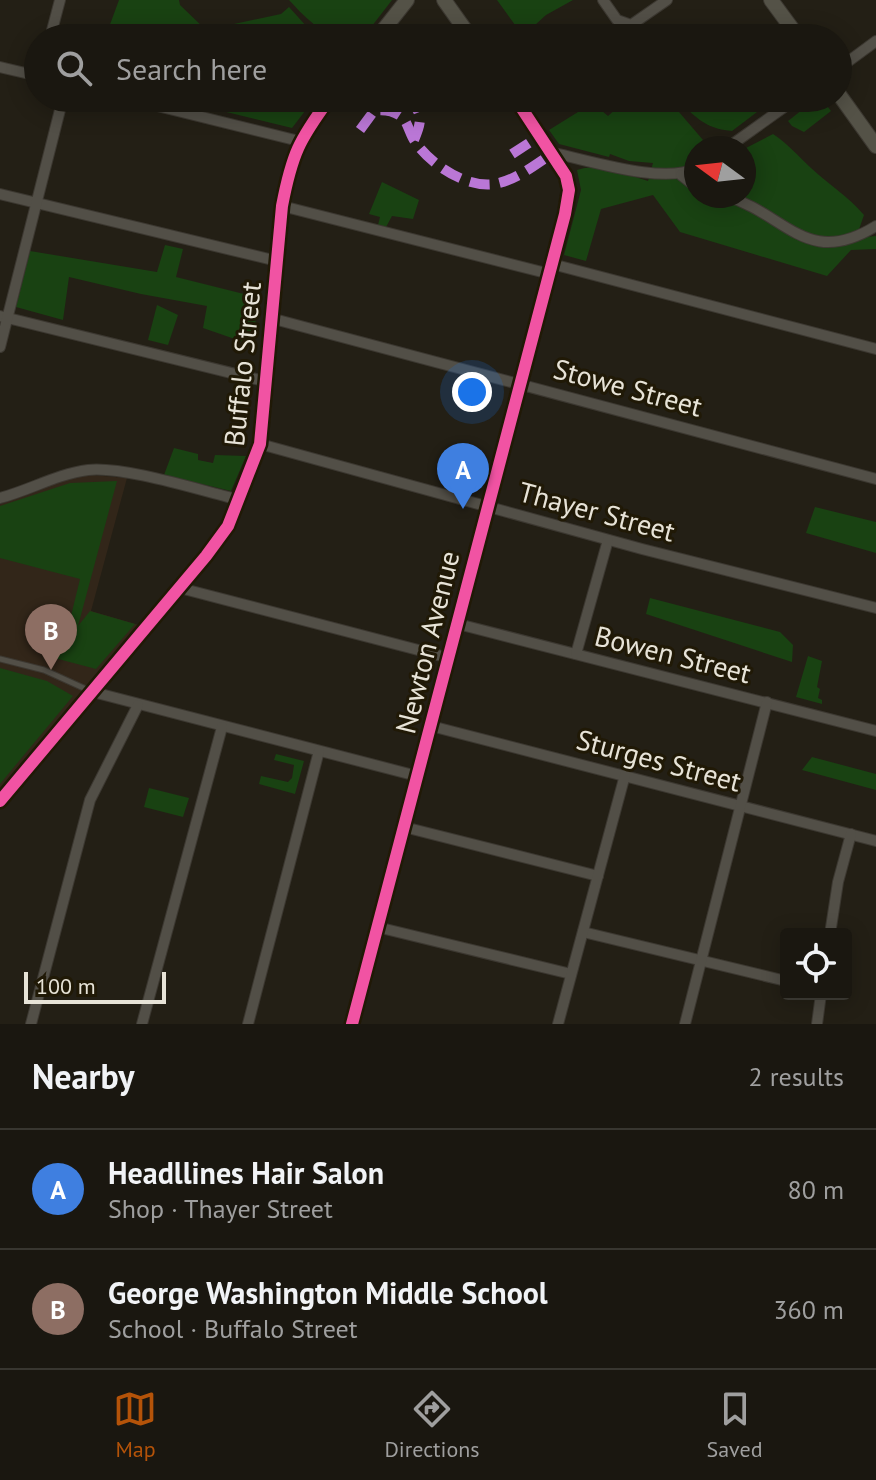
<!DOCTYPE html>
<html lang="en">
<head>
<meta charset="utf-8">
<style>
  body { margin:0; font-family:"PT Sans",sans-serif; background:#232019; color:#f1f3f6 }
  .controls { position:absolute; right:24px; bottom:24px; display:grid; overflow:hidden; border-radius:8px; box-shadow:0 4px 20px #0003 }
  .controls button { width:72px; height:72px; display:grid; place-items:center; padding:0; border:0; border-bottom:2px solid #383630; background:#1a1710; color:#f1f3f6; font:40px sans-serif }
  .compass { position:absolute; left:684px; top:136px; width:72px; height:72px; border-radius:50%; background:#1a1710; box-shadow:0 4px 20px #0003; rotate:285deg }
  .scale { position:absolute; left:24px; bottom:20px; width:142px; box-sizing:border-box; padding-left:8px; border:4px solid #e7e3d7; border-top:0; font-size:22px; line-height:28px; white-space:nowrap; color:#e7e3d7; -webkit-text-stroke:6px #201906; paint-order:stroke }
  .you { position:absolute; left:472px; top:392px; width:28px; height:28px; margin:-20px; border:6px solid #fff; border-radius:50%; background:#1a73e8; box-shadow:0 0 0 12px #1a73e833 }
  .badge { display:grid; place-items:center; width:52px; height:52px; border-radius:50%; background:#b45309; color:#fff; font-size:26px; font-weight:700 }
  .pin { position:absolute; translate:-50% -66px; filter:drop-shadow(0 2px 4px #0008) }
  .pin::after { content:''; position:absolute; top:42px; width:28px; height:24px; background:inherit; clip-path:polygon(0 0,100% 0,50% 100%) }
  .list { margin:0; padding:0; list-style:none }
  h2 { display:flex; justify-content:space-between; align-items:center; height:104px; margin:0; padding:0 32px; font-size:34px }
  h2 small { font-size:26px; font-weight:400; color:#9f9f9f }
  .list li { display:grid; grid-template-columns:52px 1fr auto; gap:24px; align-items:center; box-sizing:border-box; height:120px; padding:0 32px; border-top:2px solid #383630 }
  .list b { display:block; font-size:30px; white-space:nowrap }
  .list p { margin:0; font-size:26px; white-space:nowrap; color:#9f9f9f }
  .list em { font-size:26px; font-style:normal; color:#9f9f9f }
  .icon { flex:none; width:44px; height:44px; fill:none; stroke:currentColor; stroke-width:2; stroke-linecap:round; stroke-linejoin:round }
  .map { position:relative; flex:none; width:876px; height:1024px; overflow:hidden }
  .search { position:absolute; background:#1a1710; box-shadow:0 4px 20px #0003; left:24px; right:24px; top:24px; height:88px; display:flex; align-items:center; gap:20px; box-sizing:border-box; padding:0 28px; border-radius:44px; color:#9f9f9f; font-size:30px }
  .sheet { height:344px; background:#1a1710 }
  nav { display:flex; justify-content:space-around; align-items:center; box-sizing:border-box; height:112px; border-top:2px solid #383630; background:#1a1710; font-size:22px; color:#9f9f9f }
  nav a { display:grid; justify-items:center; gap:4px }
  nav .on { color:#b45309 }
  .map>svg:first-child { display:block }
</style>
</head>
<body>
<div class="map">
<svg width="876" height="1024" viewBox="0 0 876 1024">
  <rect width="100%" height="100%" fill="#231f15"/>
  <polygon fill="#322619" points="91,475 127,478 91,611 139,625 0,793 0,504 64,480"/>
  <g fill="#194212">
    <polygon points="119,0 179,0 180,5 206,30 281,14 289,7 317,38 142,38 143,33 134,32 140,38 105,38"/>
    <path d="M289 0H392L365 35C330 43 312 25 289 0Z"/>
    <polygon points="497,0 573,0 546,15 523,36"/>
    <polygon points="169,98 315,98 292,128"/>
    <path d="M628 98H667L703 140 690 154 696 159V196H744V149L773 134C788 144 798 156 811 168 829 185 848 196 864 215L856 238 876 236V249L851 250 827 276 680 232 653 195 601 209 586 261 564 255 581 190 577 170C598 162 628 175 648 181L653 163 629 161 610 154 609 157 559 144 549 130 578 112 589 100 608 116Z"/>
    <path d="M695 98H760L765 106 732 131C711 129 702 123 687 109L697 101Z"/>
    <polygon points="817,98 821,98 831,111 804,132 792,126 788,121"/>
    <polygon points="382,182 419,200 413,219 392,216 386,227 378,225 380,217 369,214"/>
    <polygon points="165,245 183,249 176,277 256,297 255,346 203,328 207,306 141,294 69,277 63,320 16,307 30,251 157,272"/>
    <polygon points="157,305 178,315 168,345 148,340"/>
    <polygon points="174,448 198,454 198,460 213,463 215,455 246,456 231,491 164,475"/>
    <polygon points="117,481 78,626 90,611 135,624 96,669 47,656 53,627 75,632 77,630 68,628 80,579 0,558 0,506 70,483"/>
    <polygon points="815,507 876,522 876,553 806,533"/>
    <polygon points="650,598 780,632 793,645 792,662 646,614"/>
    <polygon points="808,656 822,661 817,687 820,689 818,698 822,700 822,704 796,697"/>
    <polygon points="0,668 47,681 73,696 0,784"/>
    <polygon points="276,754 304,761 295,794 259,784 261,776 288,782 292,778 294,765 274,760"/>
    <polygon points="812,757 876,774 876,790 802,770"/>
    <polygon points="149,788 189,798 183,817 144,807"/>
  </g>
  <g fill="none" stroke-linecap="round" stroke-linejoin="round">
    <defs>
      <polyline id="lane" points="0,659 44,670 88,690"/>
      <g id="street">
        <polyline points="603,0 617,20 631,25 667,0"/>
        <polyline points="50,38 60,0"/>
        <polyline points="0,67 38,76"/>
        <polyline points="838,69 876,41"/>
        <polyline points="125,98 299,141"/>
        <polyline points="727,148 797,98"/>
        <path d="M553 153C589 160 664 185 696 168"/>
        <polyline points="681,175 696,187"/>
        <polyline points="0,194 277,261"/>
        <path d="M726 196C786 214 807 269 876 226"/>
        <polyline points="282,206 550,274"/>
        <polyline points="552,264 876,349"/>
        <polyline points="0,316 268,382"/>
        <polyline points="274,319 876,479"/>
        <polyline points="0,347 63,98"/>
        <polyline points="260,444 642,549 876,608"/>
        <path d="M0 498C30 490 57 474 88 470 125 466 202 491 240 500"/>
        <polyline points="180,588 449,658"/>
        <polyline points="458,624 876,731"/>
        <polyline points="576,654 608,540"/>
        <polyline points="93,692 417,776"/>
        <polyline points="431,726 876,841"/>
        <polyline points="404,827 598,876"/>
        <polyline points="377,927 571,974"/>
        <polyline points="583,932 786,981"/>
        <polyline points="830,934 838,882 851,834"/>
        <polyline points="31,1024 90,800 138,705"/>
        <polyline points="142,1024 222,727"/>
        <polyline points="248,1024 319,751"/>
        <polyline points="558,1024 625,775"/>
        <polyline points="685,1024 767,702"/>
        <polyline points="817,1024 821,994"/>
      </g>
      <g id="secondary">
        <polyline points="444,0 471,38"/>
        <polyline points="771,0 799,38"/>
        <polyline points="377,38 407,0"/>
        <polyline points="838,93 876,146"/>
        <path d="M0 801 206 556 228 526 260 444 282 206C292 154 299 140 330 98"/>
        <polyline points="352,1024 565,214 569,190 566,176 515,98"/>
      </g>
    </defs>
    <use href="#lane" stroke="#3c3831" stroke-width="7"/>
    <use href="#street" stroke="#3c3831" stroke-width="12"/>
    <use href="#secondary" stroke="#3c3831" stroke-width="16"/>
    <use href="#lane" stroke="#524f47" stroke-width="5"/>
    <use href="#street" stroke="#524f47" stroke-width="10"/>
    <use href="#secondary" stroke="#545247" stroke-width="14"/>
    <g stroke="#ba77d6" stroke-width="10" stroke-dasharray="20 10" stroke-linecap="butt">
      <path d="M405 98C423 111 423 119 414 140"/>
      <path d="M360 130 374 111C383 109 395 111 403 118 408 124 410 134 414 140 429 164 469 191 499 183 519 178 536 164 553 153"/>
      <polyline points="512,154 532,141"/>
    </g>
    <defs>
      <g id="cycleway">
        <path d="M0 801 206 556 228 526 260 444 282 206C292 154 299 140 330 98"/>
        <polyline points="352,1024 565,214 569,190 566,176 515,98"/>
      </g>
    </defs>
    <use href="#cycleway" stroke="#201906" stroke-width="17"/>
    <use href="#cycleway" stroke="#f153a3" stroke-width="12"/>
  </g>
  <g text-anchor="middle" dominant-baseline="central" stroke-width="6" stroke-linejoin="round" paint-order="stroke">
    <g font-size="28" fill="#e7e3d7" stroke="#201906">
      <text transform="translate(242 364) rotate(-84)">Buffalo Street</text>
      <text transform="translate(628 387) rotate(15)">Stowe Street</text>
      <text transform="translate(597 511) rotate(15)">Thayer Street</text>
      <text transform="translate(427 642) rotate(-76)">Newton Avenue</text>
      <text transform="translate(673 654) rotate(14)">Bowen Street</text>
      <text transform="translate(659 760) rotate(15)">Sturges Street</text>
    </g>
  </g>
</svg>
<div class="controls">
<button><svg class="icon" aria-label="locate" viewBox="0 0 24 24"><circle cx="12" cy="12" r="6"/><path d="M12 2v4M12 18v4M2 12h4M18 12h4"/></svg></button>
</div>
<svg class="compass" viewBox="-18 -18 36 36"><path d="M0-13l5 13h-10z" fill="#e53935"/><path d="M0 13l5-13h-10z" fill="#9f9f9f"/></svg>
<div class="scale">100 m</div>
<div class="you"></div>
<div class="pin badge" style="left:463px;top:509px;background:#3f7fe0">A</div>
<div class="pin badge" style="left:51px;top:670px;background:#8d6e63">B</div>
<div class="search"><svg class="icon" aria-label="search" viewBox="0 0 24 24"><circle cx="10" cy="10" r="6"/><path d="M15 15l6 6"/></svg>Search here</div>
</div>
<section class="sheet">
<h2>Nearby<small>2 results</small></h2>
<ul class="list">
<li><span class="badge" style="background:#3f7fe0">A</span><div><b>Headllines Hair Salon</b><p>Shop · Thayer Street</p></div><em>80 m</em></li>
<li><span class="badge" style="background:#8d6e63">B</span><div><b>George Washington Middle School</b><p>School · Buffalo Street</p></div><em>360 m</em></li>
</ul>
</section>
<nav>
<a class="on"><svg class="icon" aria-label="map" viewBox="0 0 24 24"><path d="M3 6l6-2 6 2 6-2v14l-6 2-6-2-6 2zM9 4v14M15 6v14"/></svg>Map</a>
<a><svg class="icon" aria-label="directions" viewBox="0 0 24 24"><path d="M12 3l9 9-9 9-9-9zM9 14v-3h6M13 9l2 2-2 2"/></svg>Directions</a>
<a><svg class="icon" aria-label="saved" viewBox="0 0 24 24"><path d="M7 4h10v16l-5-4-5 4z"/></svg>Saved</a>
</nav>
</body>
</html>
